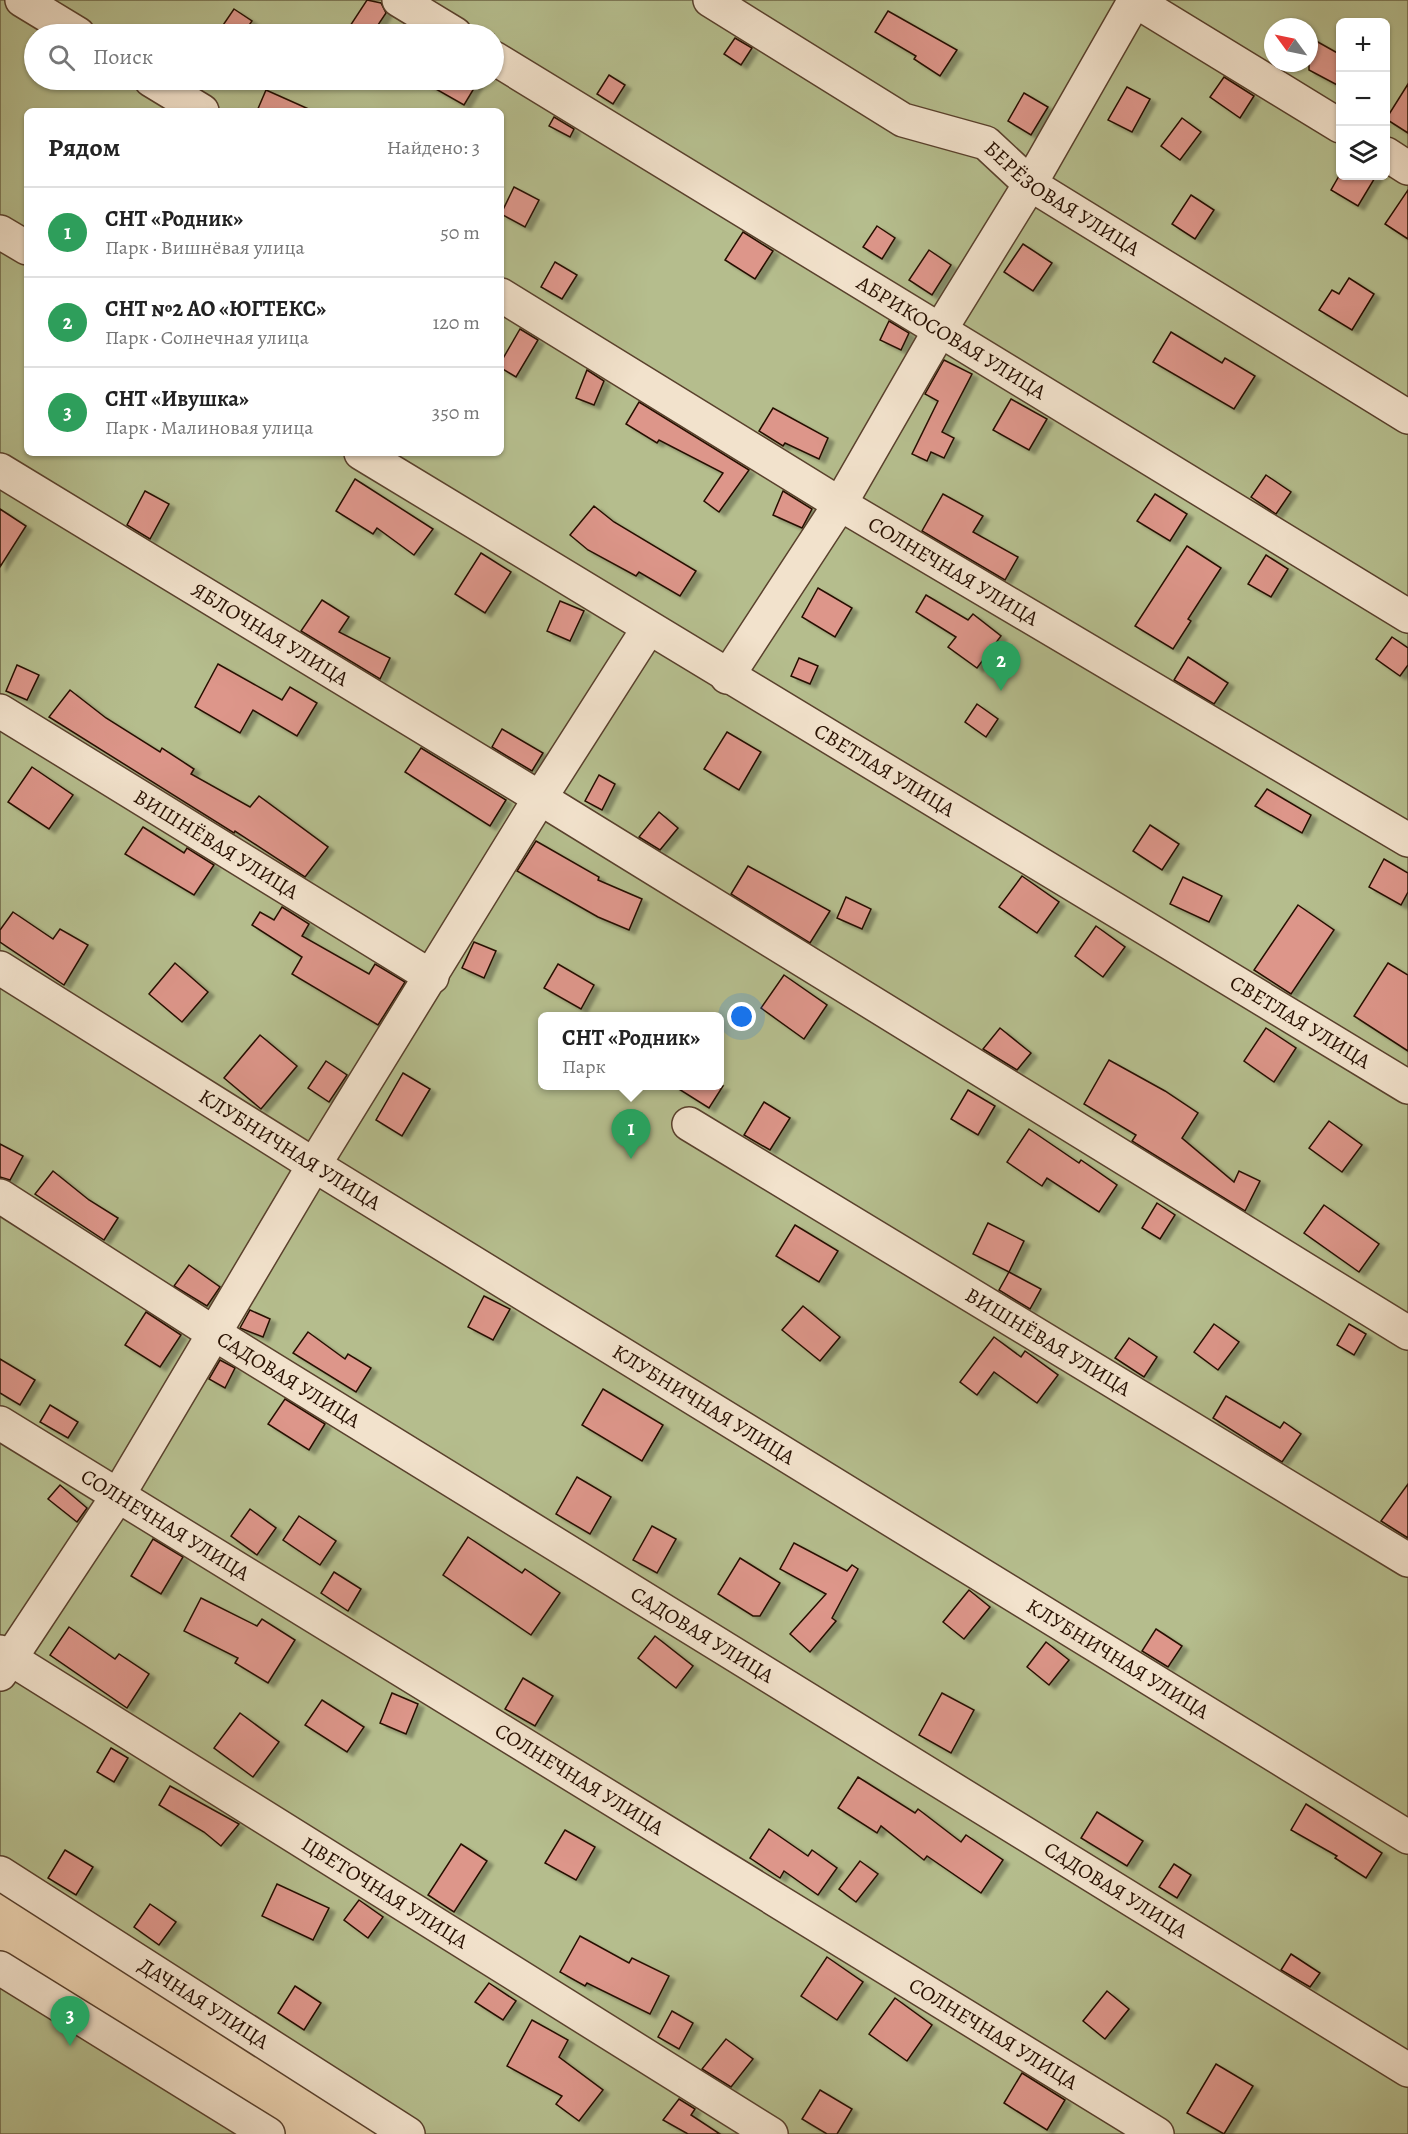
<!DOCTYPE html>
<html lang="ru">
<head>
<meta charset="utf-8">
<style>
  body { margin:0; font-family:Alegreya,serif; background:#f6f6f6; color:#222 }
  .controls { position:absolute; right:18px; top:18px; display:grid; overflow:hidden; border-radius:9px; box-shadow:0 2px 4px #0004 }
  .controls button { width:54px; height:54px; display:grid; place-items:center; padding:0; border:0; border-bottom:2px solid #e0e0e0; background:#fff; color:#222; font:30px sans-serif }
  .compass { position:absolute; left:1264px; top:18px; width:54px; height:54px; border-radius:50%; background:#fff; box-shadow:0 2px 4px #0004; rotate:303deg }
  .you { position:absolute; left:742px; top:1017px; width:21px; height:21px; margin:-15px; border:4px solid #fff; border-radius:50%; background:#1a73e8; box-shadow:0 0 0 9px #1a73e833 }
  .badge { display:grid; place-items:center; width:39px; height:39px; border-radius:50%; background:#2563eb; color:#fff; font-size:20px; font-weight:700 }
  .pin { position:absolute; translate:-50% -50px; filter:drop-shadow(0 2px 3px #0008) }
  .pin::after { content:''; position:absolute; top:32px; width:21px; height:18px; background:inherit; clip-path:polygon(0 0,100% 0,50% 100%) }
  .popup { position:absolute; left:538px; top:1012px; width:186px; height:78px; box-sizing:border-box; display:grid; place-content:center; border-radius:9px; background:#fff; filter:drop-shadow(0 2px 4px #0005); font-size:20px; white-space:nowrap; color:#767676 }
  .popup b { font-size:22px; color:#222 }
  .popup::after { content:''; position:absolute; left:50%; top:100%; margin-left:-12px; border:12px solid transparent; border-top-color:#fff }
  .list { margin:0; padding:0; list-style:none }
  h2 { display:flex; justify-content:space-between; align-items:center; height:78px; margin:0; padding:0 24px; font-size:26px }
  h2 small { font-size:20px; font-weight:400; color:#767676 }
  .list li { display:grid; grid-template-columns:39px 1fr auto; gap:18px; align-items:center; box-sizing:border-box; height:90px; padding:0 24px; border-top:2px solid #e0e0e0 }
  .list b { display:block; font-size:22px; white-space:nowrap }
  .list p { margin:0; font-size:20px; white-space:nowrap; color:#767676 }
  .list em { font-size:20px; font-style:normal; color:#767676 }
  .icon { flex:none; width:33px; height:33px; fill:none; stroke:currentColor; stroke-width:2; stroke-linecap:round; stroke-linejoin:round }
  .map { position:relative; flex:none; width:1408px; height:2134px; overflow:hidden }
  .search { position:absolute; background:#fff; box-shadow:0 2px 4px #0004; left:24px; top:24px; width:480px; height:66px; display:flex; align-items:center; gap:15px; box-sizing:border-box; padding:0 21px; border-radius:33px; color:#767676; font-size:22px }
  .panel { position:absolute; background:#fff; box-shadow:0 2px 4px #0004; left:24px; top:108px; width:480px; height:348px; border-radius:9px }
  .map>svg:first-child { display:block }
</style>
</head>
<body>
<div class="map">
<svg width="1408" height="2134" viewBox="0 0 1408 2134">
  <defs>
    <filter id="shadow"><feDropShadow dx="6" dy="4" stdDeviation="1.5" flood-color="#0004"/></filter>
  </defs>
  <rect width="100%" height="100%" fill="#ebd2b0"/>
  <filter id="stains"><feTurbulence type="fractalNoise" baseFrequency=".00333" numOctaves="4"/><feColorMatrix values="0 0 0 0 .2 0 0 0 0 .09 0 0 0 0 .02 0 0 0 .5 -.17"/></filter>
  <radialGradient id="worn" r=".72"><stop offset=".6" stop-color="#630" stop-opacity="0"/><stop offset="1" stop-color="#630" stop-opacity=".3"/></radialGradient>
  <g fill="#b5bd8d" stroke="#6e6646" stroke-width="1.5" fill-rule="evenodd">
    <path d="M0 0H1408V2134H411L0 1883ZM1340 22H1386V176H1340ZM1273 27H1309V63H1273ZM34 34H494V80H34ZM27 111H501V453H27ZM542 1016H720V1086H542Z"/>
    <polygon points="0,1958 282,2134 0,2134"/>
  </g>
  <g fill="#dd968a" stroke="#281000" stroke-width="1.5" filter="url(#shadow)">
    <polygon points="367,0 381,3 386,13 372,34 363,34 350,26"/>
    <polygon points="234,9 252,21 243,34 217,34"/>
    <polygon points="888,11 957,50 940,76 914,59 916,56 875,32"/>
    <polygon points="1309,37 1341,55 1341,87 1309,70"/>
    <polygon points="735,38 752,48 741,65 724,54"/>
    <polygon points="609,75 625,85 613,104 597,94"/>
    <polygon points="1224,77 1254,96 1240,118 1210,97"/>
    <polygon points="420,80 479,80 464,105"/>
    <polygon points="1408,84 1408,133 1386,119"/>
    <polygon points="1127,87 1150,99 1132,132 1108,120"/>
    <polygon points="266,90 313,111 257,111"/>
    <polygon points="1024,93 1048,107 1031,135 1008,121"/>
    <polygon points="554,117 574,129 570,137 549,126"/>
    <polygon points="1182,118 1201,132 1180,160 1161,146"/>
    <polygon points="1339,176 1376,176 1358,206 1331,190"/>
    <polygon points="514,187 539,200 525,227 501,214"/>
    <polygon points="1408,190 1408,239 1385,224"/>
    <polygon points="1191,195 1214,210 1195,239 1172,224"/>
    <polygon points="877,226 895,238 882,259 863,247"/>
    <polygon points="743,232 773,251 755,279 725,260"/>
    <polygon points="1023,244 1052,263 1033,291 1004,272"/>
    <polygon points="929,250 951,265 932,295 909,280"/>
    <polygon points="555,262 577,275 562,299 541,287"/>
    <polygon points="1349,278 1374,294 1352,330 1319,310 1332,290 1339,294"/>
    <polygon points="889,321 909,333 901,350 880,340"/>
    <polygon points="520,329 538,340 516,377 501,368 501,362"/>
    <polygon points="1171,332 1222,363 1225,358 1255,376 1234,409 1153,362"/>
    <polygon points="944,360 972,374 942,432 954,438 944,458 931,452 927,461 912,454 938,401 925,394"/>
    <polygon points="587,370 604,381 594,405 576,398"/>
    <polygon points="1011,399 1047,419 1029,450 993,430"/>
    <polygon points="639,402 749,470 719,512 704,501 723,473 659,440 657,443 626,424"/>
    <polygon points="773,408 828,438 819,459 785,443 783,446 759,431"/>
    <polygon points="1266,475 1291,492 1276,514 1251,497"/>
    <polygon points="355,479 433,529 414,555 377,528 373,534 336,511"/>
    <polygon points="145,491 169,504 150,539 127,525"/>
    <polygon points="783,491 812,509 802,528 773,515"/>
    <polygon points="943,494 983,516 973,532 1018,557 1005,580 922,531"/>
    <polygon points="1155,494 1187,514 1170,541 1137,521"/>
    <polygon points="594,506 614,522 696,571 680,596 639,572 636,576 588,550 570,535"/>
    <polygon points="0,509 26,526 0,567"/>
    <polygon points="1187,546 1221,568 1188,619 1191,621 1173,649 1135,626"/>
    <polygon points="481,553 511,572 485,613 455,594"/>
    <polygon points="1266,555 1288,569 1271,597 1248,584"/>
    <polygon points="818,588 852,608 835,637 802,617"/>
    <polygon points="926,595 968,620 973,614 1001,636 977,668 948,647 956,637 916,612"/>
    <polygon points="322,600 349,617 339,632 390,658 380,679 301,631"/>
    <polygon points="560,601 584,611 570,641 547,631"/>
    <polygon points="1392,637 1408,648 1408,665 1400,676 1376,659"/>
    <polygon points="1188,657 1228,683 1214,704 1174,680"/>
    <polygon points="799,658 818,666 810,684 791,676"/>
    <polygon points="218,664 282,700 290,687 317,703 297,736 253,710 240,733 195,707"/>
    <polygon points="17,665 39,675 27,700 6,691"/>
    <polygon points="70,690 106,718 160,752 162,748 194,769 191,774 250,807 259,796 328,847 305,877 235,831 234,833 49,717"/>
    <polygon points="977,704 998,719 986,737 965,722"/>
    <polygon points="502,729 543,753 532,771 492,747"/>
    <polygon points="727,732 761,752 739,790 704,769"/>
    <polygon points="421,748 506,800 490,826 405,772"/>
    <polygon points="32,767 73,795 49,829 8,802"/>
    <polygon points="599,775 615,784 602,810 585,801"/>
    <polygon points="1267,789 1311,815 1302,833 1255,806"/>
    <polygon points="659,812 678,828 660,850 639,837"/>
    <polygon points="1150,825 1179,844 1162,870 1133,851"/>
    <polygon points="143,827 184,853 187,848 214,865 194,895 125,854"/>
    <polygon points="536,841 599,877 598,880 642,899 629,930 598,917 517,871"/>
    <polygon points="1384,859 1408,873 1408,892 1401,905 1369,887"/>
    <polygon points="748,866 830,911 810,943 731,894"/>
    <polygon points="1022,876 1059,902 1037,933 999,907"/>
    <polygon points="1183,877 1222,896 1209,922 1170,904"/>
    <polygon points="846,897 871,909 862,929 837,918"/>
    <polygon points="1298,905 1334,930 1291,994 1254,970"/>
    <polygon points="282,907 309,924 302,936 369,974 375,964 405,982 378,1025 292,974 302,957 252,925 260,912 274,920"/>
    <polygon points="13,912 53,939 60,929 88,945 64,985 0,942 0,930"/>
    <polygon points="1096,926 1125,947 1103,977 1075,956"/>
    <polygon points="474,942 496,951 484,978 462,968"/>
    <polygon points="175,963 208,992 182,1022 149,994"/>
    <polygon points="1388,963 1408,975 1408,1051 1354,1016"/>
    <polygon points="558,964 594,985 581,1009 544,988"/>
    <polygon points="784,975 827,1005 804,1039 761,1008"/>
    <polygon points="1000,1028 1031,1053 1017,1070 983,1049"/>
    <polygon points="1266,1028 1296,1048 1274,1082 1244,1061"/>
    <polygon points="260,1035 297,1066 261,1109 224,1078"/>
    <polygon points="1109,1060 1165,1091 1198,1113 1182,1138 1234,1182 1239,1171 1260,1181 1245,1211 1132,1141 1136,1135 1084,1104"/>
    <polygon points="326,1061 347,1075 329,1102 308,1088"/>
    <polygon points="403,1073 430,1089 402,1136 376,1120"/>
    <polygon points="674,1086 723,1086 709,1108"/>
    <polygon points="968,1090 995,1106 978,1135 951,1119"/>
    <polygon points="764,1102 790,1118 770,1150 744,1135"/>
    <polygon points="1329,1121 1362,1145 1342,1172 1309,1148"/>
    <polygon points="1029,1129 1079,1163 1081,1160 1117,1185 1099,1212 1047,1178 1042,1186 1007,1162"/>
    <polygon points="0,1144 23,1156 10,1180 0,1177"/>
    <polygon points="53,1171 89,1200 118,1218 104,1240 35,1194"/>
    <polygon points="1157,1203 1175,1215 1160,1239 1142,1228"/>
    <polygon points="1324,1205 1379,1244 1359,1272 1304,1233"/>
    <polygon points="988,1223 1024,1241 1009,1272 973,1254"/>
    <polygon points="795,1225 838,1251 819,1282 776,1256"/>
    <polygon points="189,1265 220,1287 207,1306 174,1286"/>
    <polygon points="1009,1272 1041,1289 1030,1309 999,1290"/>
    <polygon points="484,1296 510,1309 493,1340 468,1327"/>
    <polygon points="803,1306 840,1337 820,1361 782,1330"/>
    <polygon points="250,1310 270,1319 263,1337 240,1328"/>
    <polygon points="146,1312 181,1335 160,1367 125,1345"/>
    <polygon points="1214,1324 1239,1342 1218,1370 1194,1352"/>
    <polygon points="1349,1324 1366,1334 1354,1355 1337,1345"/>
    <polygon points="308,1332 345,1359 348,1354 371,1368 356,1392 293,1353"/>
    <polygon points="994,1337 1021,1357 1025,1351 1058,1375 1037,1403 994,1372 977,1395 960,1382"/>
    <polygon points="1129,1338 1157,1357 1144,1377 1115,1358"/>
    <polygon points="0,1359 35,1380 20,1405 0,1393"/>
    <polygon points="220,1360 235,1368 225,1388 209,1379"/>
    <polygon points="603,1389 663,1425 642,1461 582,1425"/>
    <polygon points="1226,1396 1280,1428 1284,1422 1301,1434 1282,1462 1213,1418"/>
    <polygon points="285,1399 325,1424 309,1450 268,1424"/>
    <polygon points="50,1405 78,1422 68,1438 40,1422"/>
    <polygon points="577,1477 611,1497 590,1534 556,1514"/>
    <polygon points="1408,1484 1408,1538 1381,1521"/>
    <polygon points="60,1485 87,1508 77,1522 48,1499"/>
    <polygon points="250,1509 276,1528 257,1555 231,1536"/>
    <polygon points="299,1516 336,1541 320,1565 283,1540"/>
    <polygon points="652,1526 676,1539 657,1573 633,1560"/>
    <polygon points="468,1537 522,1573 525,1569 560,1593 531,1635 443,1575"/>
    <polygon points="153,1539 183,1557 161,1594 131,1576"/>
    <polygon points="794,1543 847,1571 852,1565 858,1569 832,1618 836,1621 810,1652 790,1634 826,1594 780,1569"/>
    <polygon points="740,1558 780,1583 760,1616 753,1616 718,1594"/>
    <polygon points="334,1572 361,1589 348,1611 321,1593"/>
    <polygon points="969,1590 990,1607 964,1639 943,1622"/>
    <polygon points="201,1598 257,1626 262,1619 295,1640 268,1683 235,1663 238,1658 184,1631"/>
    <polygon points="69,1627 115,1659 119,1654 149,1674 127,1708 50,1655"/>
    <polygon points="1156,1629 1182,1646 1168,1667 1142,1651"/>
    <polygon points="655,1636 693,1666 676,1688 638,1658"/>
    <polygon points="1046,1642 1069,1660 1049,1685 1027,1667"/>
    <polygon points="523,1678 553,1696 535,1726 505,1709"/>
    <polygon points="392,1693 418,1704 406,1734 380,1723"/>
    <polygon points="942,1693 974,1710 951,1753 919,1735"/>
    <polygon points="322,1700 364,1727 347,1752 305,1725"/>
    <polygon points="240,1713 279,1742 253,1777 214,1748"/>
    <polygon points="111,1748 128,1758 114,1782 97,1772"/>
    <polygon points="858,1777 915,1813 918,1809 961,1842 966,1835 1003,1860 981,1893 927,1856 924,1860 881,1826 877,1833 838,1808"/>
    <polygon points="170,1786 239,1824 221,1846 204,1832 159,1805"/>
    <polygon points="1306,1804 1382,1853 1366,1878 1335,1858 1337,1856 1291,1830"/>
    <polygon points="1097,1812 1143,1841 1127,1866 1081,1838"/>
    <polygon points="769,1829 808,1856 812,1850 837,1868 818,1895 784,1871 780,1878 750,1858"/>
    <polygon points="565,1830 595,1847 576,1880 545,1863"/>
    <polygon points="461,1844 487,1861 454,1912 428,1895"/>
    <polygon points="65,1850 93,1867 76,1895 48,1878"/>
    <polygon points="860,1861 878,1874 856,1902 839,1889"/>
    <polygon points="1174,1864 1191,1875 1177,1898 1159,1887"/>
    <polygon points="277,1884 329,1908 313,1940 262,1916"/>
    <polygon points="359,1900 383,1917 368,1938 344,1920"/>
    <polygon points="150,1904 176,1922 159,1945 134,1927"/>
    <polygon points="580,1936 629,1963 632,1958 669,1976 650,2014 587,1983 585,1986 560,1972"/>
    <polygon points="1291,1954 1320,1973 1310,1987 1281,1970"/>
    <polygon points="827,1957 863,1982 837,2020 801,1996"/>
    <polygon points="489,1983 516,2001 503,2020 475,2002"/>
    <polygon points="295,1986 321,2003 304,2030 278,2013"/>
    <polygon points="1107,1991 1129,2009 1105,2039 1083,2021"/>
    <polygon points="895,1998 932,2025 907,2061 869,2034"/>
    <polygon points="672,2011 693,2023 679,2049 658,2037"/>
    <polygon points="532,2020 568,2040 559,2057 603,2090 579,2121 556,2104 562,2096 507,2066"/>
    <polygon points="726,2039 753,2059 731,2087 702,2069"/>
    <polygon points="1216,2064 1253,2086 1224,2134 1187,2113"/>
    <polygon points="1022,2073 1065,2100 1047,2130 1004,2103"/>
    <polygon points="820,2090 852,2109 837,2134 827,2134 802,2119"/>
    <polygon points="679,2099 695,2109 691,2115 720,2134 688,2134 663,2120"/>
  </g>
  <g fill="none" stroke-linecap="round" stroke-linejoin="round">
    <defs>
      <g id="minor">
        <polyline points="22,0 78,34"/>
        <polyline points="399,0 455,34"/>
        <path id="s1" d="M710 0 903 120 986 143 1030 184 1408 417"/>
        <polyline points="1134,0 1340,126"/>
        <path id="s2" d="M494 58 1408 616"/>
        <polyline points="151,80 202,111"/>
        <polyline points="1386,154 1408,168"/>
        <polyline points="0,232 27,248"/>
        <path id="s3" d="M501 295 840 504 1408 840"/>
        <path id="s4" d="M361 453 1408 1087"/>
        <path id="s5" d="M0 470 540 798 1408 1333"/>
        <polyline points="727,677 840,504 940,330 1030,184 1135,0"/>
        <path id="s6" d="M0 711 432 977"/>
        <path id="s7" d="M0 968 314 1165 1408 1837"/>
        <path id="s8" d="M689 1124 1408 1560"/>
        <path id="s9" d="M0 1196 215 1334 1408 2070"/>
        <path id="s10" d="M0 1423 1157 2134"/>
        <path id="s11" d="M0 1652 771 2134"/>
        <polyline points="0,1674 117,1497 314,1165 540,798 648,629"/>
        <path id="s12" d="M0 1873 408 2134"/>
        <polyline points="0,1968 268,2134"/>
      </g>
    </defs>
    <use href="#minor" stroke="#59402c" stroke-width="36"/>
    <use href="#minor" stroke="#f2e2cc" stroke-width="33"/>
  </g>
  <g text-anchor="middle" dominant-baseline="central" stroke-width="5" stroke-linejoin="round" paint-order="stroke">
    <g font-size="21" fill="#281000" stroke="#f2e2cc">
      <text stroke="none"><textPath href="#s1" startOffset="408">БЕРЁЗОВАЯ УЛИЦА</textPath></text>
      <text stroke="none"><textPath href="#s2" startOffset="536">АБРИКОСОВАЯ УЛИЦА</textPath></text>
      <text stroke="none"><textPath href="#s3" startOffset="530">СОЛНЕЧНАЯ УЛИЦА</textPath></text>
      <text stroke="none"><textPath href="#s5" startOffset="316">ЯБЛОЧНАЯ УЛИЦА</textPath></text>
      <text stroke="none"><textPath href="#s4" startOffset="612">СВЕТЛАЯ УЛИЦА</textPath></text>
      <text stroke="none"><textPath href="#s6" startOffset="254">ВИШНЁВАЯ УЛИЦА</textPath></text>
      <text stroke="none"><textPath href="#s4" startOffset="1098">СВЕТЛАЯ УЛИЦА</textPath></text>
      <text stroke="none"><textPath href="#s7" startOffset="342">КЛУБНИЧНАЯ УЛИЦА</textPath></text>
      <text stroke="none"><textPath href="#s8" startOffset="420">ВИШНЁВАЯ УЛИЦА</textPath></text>
      <text stroke="none"><textPath href="#s9" startOffset="342">САДОВАЯ УЛИЦА</textPath></text>
      <text stroke="none"><textPath href="#s7" startOffset="828">КЛУБНИЧНАЯ УЛИЦА</textPath></text>
      <text stroke="none"><textPath href="#s10" startOffset="194">СОЛНЕЧНАЯ УЛИЦА</textPath></text>
      <text stroke="none"><textPath href="#s9" startOffset="828">САДОВАЯ УЛИЦА</textPath></text>
      <text stroke="none"><textPath href="#s7" startOffset="1314">КЛУБНИЧНАЯ УЛИЦА</textPath></text>
      <text stroke="none"><textPath href="#s10" startOffset="680">СОЛНЕЧНАЯ УЛИЦА</textPath></text>
      <text stroke="none"><textPath href="#s9" startOffset="1314">САДОВАЯ УЛИЦА</textPath></text>
      <text stroke="none"><textPath href="#s11" startOffset="454">ЦВЕТОЧНАЯ УЛИЦА</textPath></text>
      <text stroke="none"><textPath href="#s12" startOffset="242">ДАЧНАЯ УЛИЦА</textPath></text>
      <text stroke="none"><textPath href="#s10" startOffset="1166">СОЛНЕЧНАЯ УЛИЦА</textPath></text>
    </g>
  </g>
  <rect width="100%" height="100%" filter="url(#stains)"/>
  <rect width="100%" height="100%" fill="url(#worn)"/>
</svg>
<div class="controls">
<button>+</button>
<button>−</button>
<button><svg class="icon" aria-label="layers" viewBox="0 0 24 24"><path d="M12 4l9 5-9 5-9-5zM3 14l9 5 9-5"/></svg></button>
</div>
<svg class="compass" viewBox="-18 -18 36 36"><path d="M0-13l5 13h-10z" fill="#e53935"/><path d="M0 13l5-13h-10z" fill="#767676"/></svg>
<div class="you"></div>
<div class="pin badge" style="left:631px;top:1159px;background:#2e9e5b">1</div>
<div class="popup"><b>СНТ «Родник»</b>Парк</div>
<div class="pin badge" style="left:1001px;top:691px;background:#2e9e5b">2</div>
<div class="pin badge" style="left:70px;top:2046px;background:#2e9e5b">3</div>
<div class="search"><svg class="icon" aria-label="search" viewBox="0 0 24 24"><circle cx="10" cy="10" r="6"/><path d="M15 15l6 6"/></svg>Поиск</div>
<section class="panel">
<h2>Рядом<small>Найдено: 3</small></h2>
<ul class="list">
<li><span class="badge" style="background:#2e9e5b">1</span><div><b>СНТ «Родник»</b><p>Парк · Вишнёвая улица</p></div><em>50 m</em></li>
<li><span class="badge" style="background:#2e9e5b">2</span><div><b>СНТ №2 АО «ЮГТЕКС»</b><p>Парк · Солнечная улица</p></div><em>120 m</em></li>
<li><span class="badge" style="background:#2e9e5b">3</span><div><b>СНТ «Ивушка»</b><p>Парк · Малиновая улица</p></div><em>350 m</em></li>
</ul>
</section>
</div>
</body>
</html>
